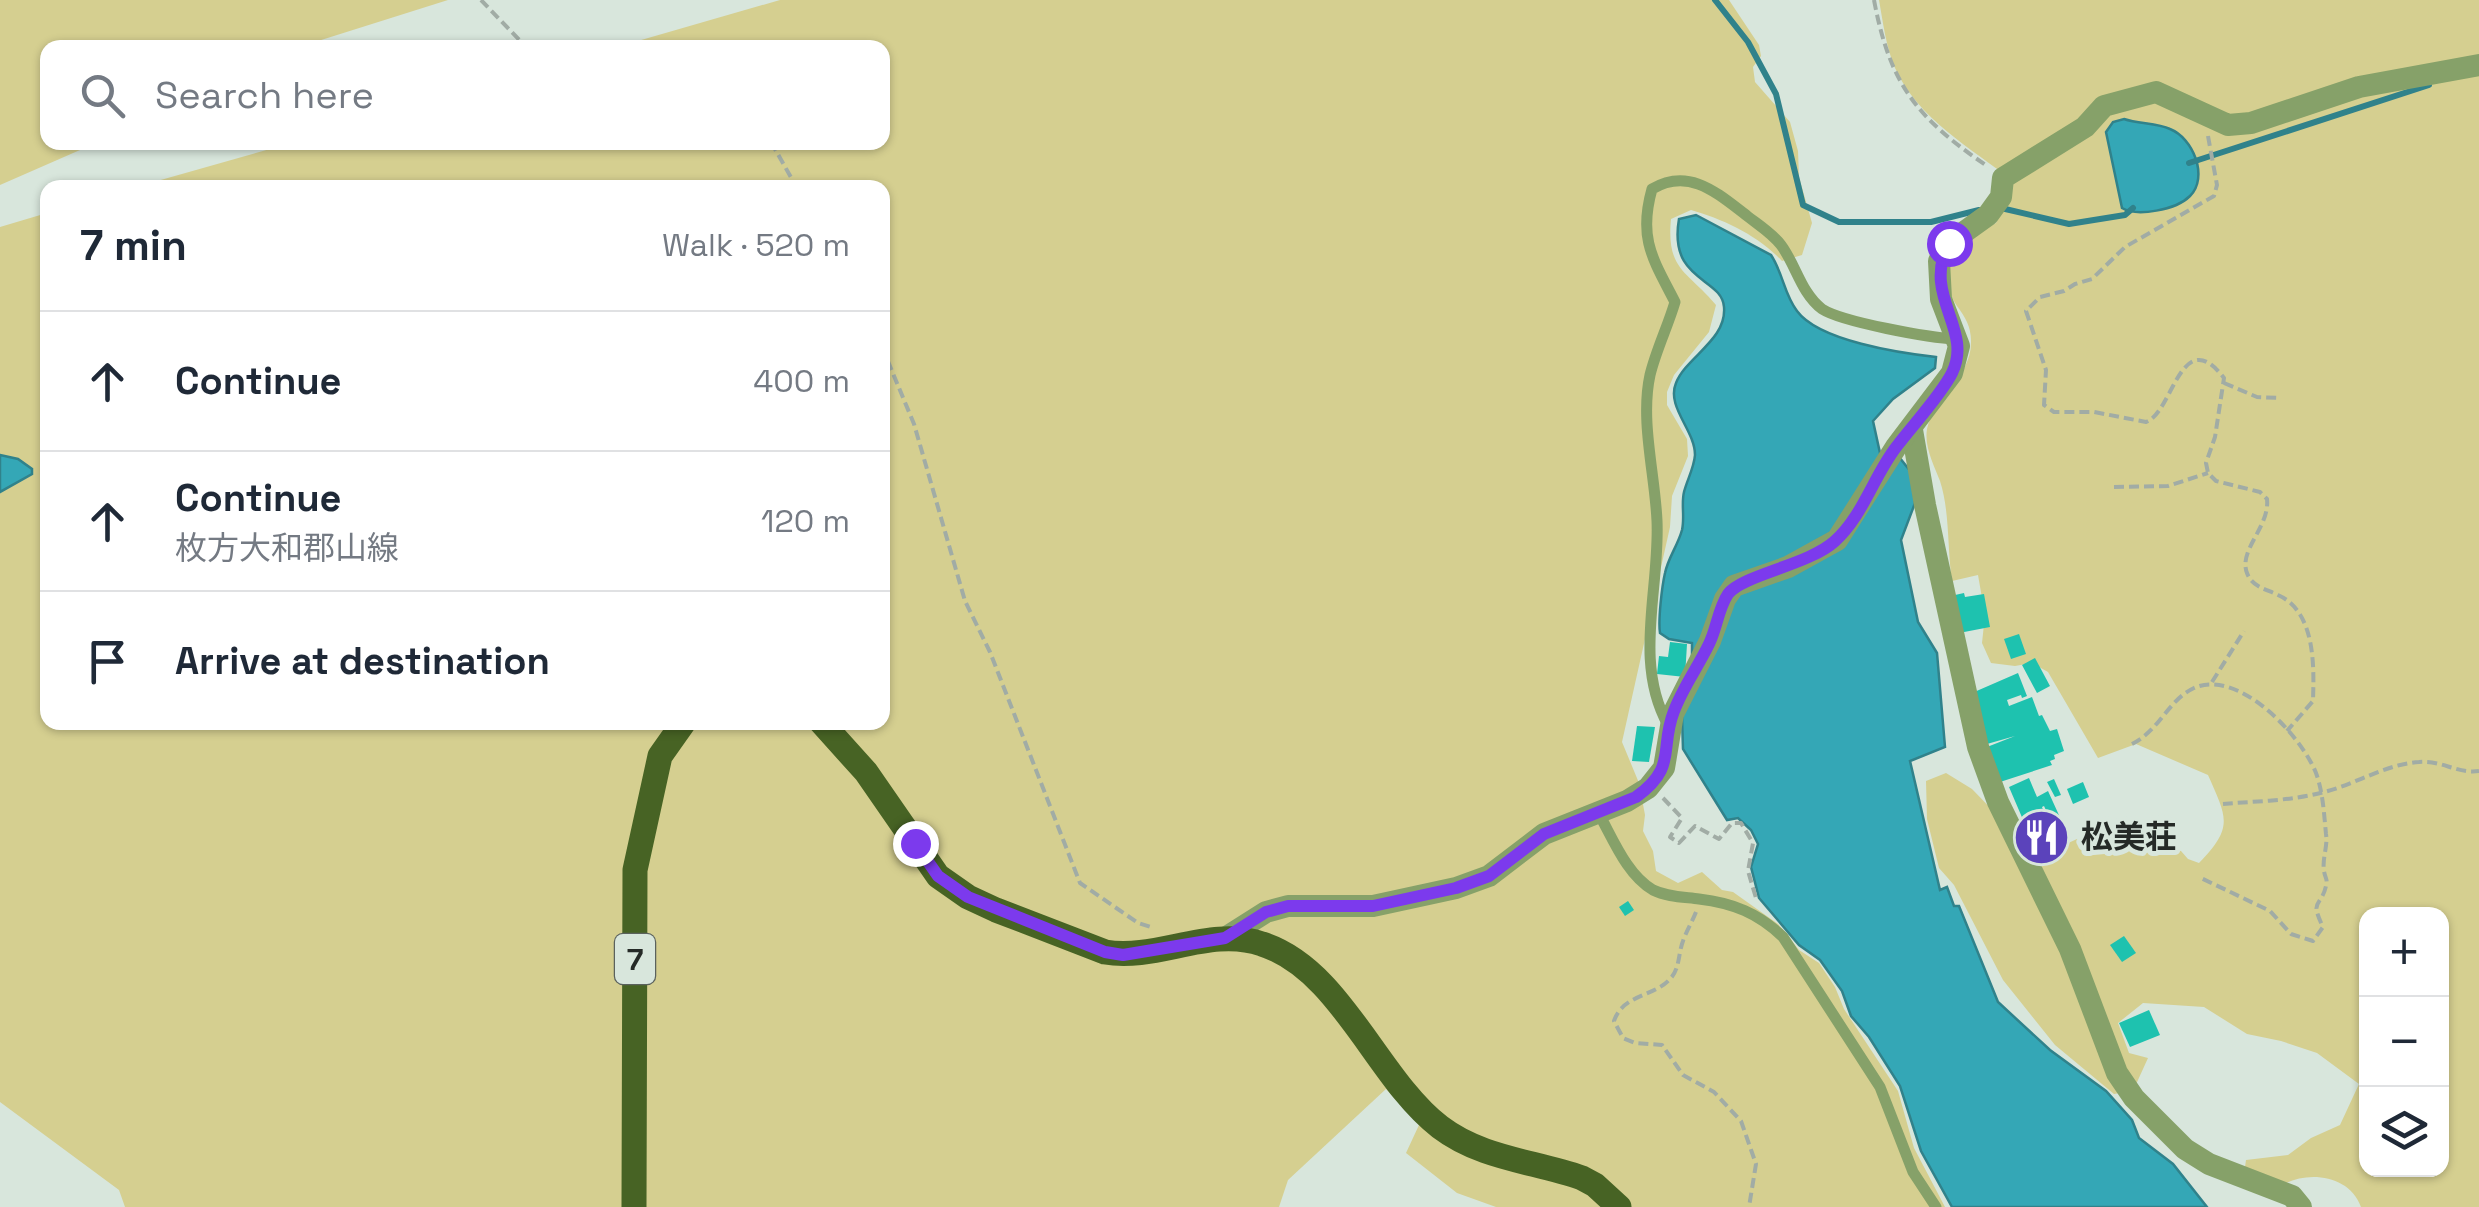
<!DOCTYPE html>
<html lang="en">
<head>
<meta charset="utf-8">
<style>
  body { margin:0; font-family:"Space Grotesk","Noto Sans JP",sans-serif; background:#f6f6f7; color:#1f2937 }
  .controls { position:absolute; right:30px; bottom:30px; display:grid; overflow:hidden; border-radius:20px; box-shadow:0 2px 8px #0004 }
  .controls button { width:90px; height:90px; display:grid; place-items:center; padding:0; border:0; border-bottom:2px solid #e0e1e3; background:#fff; color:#1f2937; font:50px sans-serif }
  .stop { position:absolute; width:30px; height:30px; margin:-22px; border:8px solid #7c3aed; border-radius:50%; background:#fff }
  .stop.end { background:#7c3aed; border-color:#fff; box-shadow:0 2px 10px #0008 }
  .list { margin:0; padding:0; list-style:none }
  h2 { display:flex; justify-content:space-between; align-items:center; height:130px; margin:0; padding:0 40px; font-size:42px }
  h2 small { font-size:32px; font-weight:400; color:#747a83 }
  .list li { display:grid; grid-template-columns:65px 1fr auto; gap:30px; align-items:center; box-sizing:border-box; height:140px; padding:0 40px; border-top:2px solid #e0e1e3 }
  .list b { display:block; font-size:38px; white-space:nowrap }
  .list p { margin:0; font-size:32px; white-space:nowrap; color:#747a83 }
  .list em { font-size:32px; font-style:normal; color:#747a83 }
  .icon { flex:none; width:55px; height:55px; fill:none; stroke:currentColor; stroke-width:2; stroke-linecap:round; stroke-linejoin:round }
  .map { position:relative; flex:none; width:2479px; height:1207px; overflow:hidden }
  .search { position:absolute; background:#fff; box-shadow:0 2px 8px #0004; left:40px; top:40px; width:850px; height:110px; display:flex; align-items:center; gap:25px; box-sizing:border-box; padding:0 35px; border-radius:20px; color:#747a83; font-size:38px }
  .panel { position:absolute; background:#fff; box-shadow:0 2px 8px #0004; left:40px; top:180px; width:850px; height:550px; border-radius:20px }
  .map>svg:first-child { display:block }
</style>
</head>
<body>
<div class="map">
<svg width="2479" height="1207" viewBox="0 0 2479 1207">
  <rect width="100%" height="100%" fill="#d8e6dc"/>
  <g fill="#d5cf90" fill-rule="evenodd">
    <polygon points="0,0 448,0 299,47 48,48 48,142 96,143 0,185"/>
    <path d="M780 0H1729L1759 45 1761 56 1753 67 1755 82 1790 122 1798 151 1799 177 1812 223 1802 255 1782 261C1759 236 1723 219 1691 210L1671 219C1666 271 1688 271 1716 305L1709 332 1674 375 1667 392V405L1687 439 1688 456 1672 496 1670 527 1622 742 1639 783 1645 815 1643 831 1653 851 1656 871 1678 883 1702 872 1722 890 1733 892 1778 924 1799 950 1819 963 1835 987 1844 1009 1898 1091 1914 1148 1945 1207H1496L1457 1193 1406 1153 1419 1125 1386 1089 1288 1180 1279 1207H125L119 1190 0 1102V227L47 213 48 722H882V188L136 187 291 143 882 142V48L617 47Z"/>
    <path d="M1879 0H2479V1207H2361C2350 1176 2311 1171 2286 1183L2245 1167 2246 1160 2288 1155 2311 1138 2340 1125 2359 1084 2317 1053 2281 1041 2247 1034 2204 1007 2143 1003 2118 1023 2129 1053 2148 1058 2133 1091 2114 1094 2055 1045 2003 980 1954 885 1939 868 1927 819 1926 781 1946 773 1972 789 2038 857 2077 839 2118 835 2153 847 2181 851 2188 859 2199 863C2234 827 2227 818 2208 775L2136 744 2098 758 2048 672 2032 663 2015 666 1991 663 1982 643 1985 615 1978 575 1952 581C1947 548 1950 512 1940 481 1934 465 1924 447 1927 429 1934 396 1972 377 1971 341 1971 326 1965 317 1957 306 1931 267 1961 238 1996 223L2013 181C1971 148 1918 119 1895 68 1886 47 1883 22 1879 0ZM2366 914H2442V1170H2366Z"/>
  </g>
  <g fill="#34a7b6" stroke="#30828b" stroke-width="2.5">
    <path d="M2124 119C2138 124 2157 123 2170 129 2193 138 2209 177 2190 196 2176 210 2137 217 2122 208L2106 132 2113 122Z"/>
    <path d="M1696 215 1771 255C1783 273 1784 294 1797 311 1819 341 1900 353 1936 357L1935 368 1893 399 1873 421 1880 453 1899 457 1911 472 1915 503 1901 540 1918 622 1937 653 1945 747 1910 761 1940 890 1947 887 1954 906H1959L1998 1002 2050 1050 2106 1091 2132 1120 2139 1138 2173 1164 2207 1207H1952L1921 1151 1900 1086 1869 1037 1851 1016 1842 991 1820 960 1799 945 1759 898 1751 867 1758 844 1751 830 1738 818 1727 820 1683 749 1682 717 1692 692V643L1669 639 1660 633C1658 620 1662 586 1665 573 1668 558 1678 545 1682 530 1685 517 1681 504 1684 492 1687 480 1694 468 1695 455 1695 430 1666 407 1676 383 1686 357 1727 340 1724 307 1722 277 1668 282 1679 219Z"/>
    <polygon points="0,455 18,459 32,469 32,474 0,492"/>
  </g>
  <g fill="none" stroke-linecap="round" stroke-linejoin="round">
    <g stroke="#30828b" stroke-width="6">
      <polyline points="1715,0 1748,42 1776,94 1803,205 1839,222 1931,222 1979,210"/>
      <polyline points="2189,163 2429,85"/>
      <polyline points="2001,208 2069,224 2125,215 2133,208"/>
    </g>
  </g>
  <g fill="#1ec2af">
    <polygon points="1964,593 1965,597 1984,594 1990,627 1959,633 1955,595"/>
    <polygon points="2019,634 2026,654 2011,659 2004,639"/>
    <polygon points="1670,642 1687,644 1685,677 1657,674 1659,656 1668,657"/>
    <polygon points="2035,658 2050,686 2037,693 2022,665"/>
    <polygon points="2018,673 2027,696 2022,698 2021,695 2007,700 2009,706 2032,697 2039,716 2042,715 2050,731 2057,729 2064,751 2054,755 2055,759 2050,761 2052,765 2000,782 1987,747 2015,736 1987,744 1972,693"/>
    <polygon points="1637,726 1655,727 1649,762 1632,761"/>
    <polygon points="2029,778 2037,797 2048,791 2068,835 2031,854 2023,834 2052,823 2044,806 2042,807 2047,821 2027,829 2009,787"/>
    <polygon points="2054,779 2061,795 2055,797 2047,782"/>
    <polygon points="2083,782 2089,797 2073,804 2067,789"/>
    <polygon points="1628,901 1634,910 1625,916 1619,907"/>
    <polygon points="2124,936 2136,953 2122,962 2110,945"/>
    <polygon points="2149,1010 2160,1035 2130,1047 2119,1023"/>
  </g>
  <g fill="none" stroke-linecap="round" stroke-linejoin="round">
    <g stroke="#a1aca5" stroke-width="4" stroke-dasharray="10 5" stroke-linecap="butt">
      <polyline points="481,0 527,48"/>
      <path d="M1874 0C1890 85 1917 118 1987 166"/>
      <path d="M2208 136 2217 185 2214 196 2125 247 2092 279 2075 284 2064 291 2040 297 2026 311 2046 370 2044 405 2054 412H2094L2146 422C2173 413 2181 322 2224 378L2215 437 2206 463 2208 473 2216 481 2260 492 2267 499C2270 527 2238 550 2247 573 2252 587 2266 589 2278 595 2316 612 2314 667 2313 701L2287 731"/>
      <polyline points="771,142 797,188"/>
      <polyline points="882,347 914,424 965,601 990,652 1080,883 1138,923 1154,928"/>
      <polyline points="2224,383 2257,397 2280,398"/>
      <polyline points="2114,487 2168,486 2208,473"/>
      <polyline points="2212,682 2244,631"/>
      <path d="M2132 744C2160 730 2168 700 2194 688 2238 668 2301 735 2316 773 2323 792 2324 814 2326 834 2328 847 2322 858 2324 871 2325 878 2328 879 2326 886 2321 908 2309 898 2323 927L2313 941 2291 934 2270 911 2201 878"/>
      <polyline points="1663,798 1682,818 1670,837 1679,843 1695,826 1719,839 1732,823 1741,823 1753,843 1748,871 1756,898"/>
      <path d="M2223 804C2256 801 2292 801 2324 792 2356 784 2386 764 2419 762 2442 760 2457 774 2479 771"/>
      <path d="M1696 912C1692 922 1686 932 1683 941 1678 954 1680 969 1670 979 1654 997 1623 994 1614 1021L1623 1038 1635 1043 1662 1045 1683 1075 1714 1092 1741 1121 1756 1164 1749 1207"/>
    </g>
    <g stroke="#86a169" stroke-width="11">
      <path d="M1668 725C1633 662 1660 589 1657 521 1655 474 1640 421 1650 375 1656 350 1668 326 1675 302 1653 259 1638 239 1652 189 1689 167 1717 193 1746 215 1757 224 1772 233 1781 245 1796 265 1801 293 1822 309 1842 322 1930 338 1956 339"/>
      <path d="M1599 814C1613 839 1627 875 1653 890 1667 897 1684 897 1699 899 1733 903 1758 913 1783 937L1880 1087 1913 1172 1936 1207"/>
    </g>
    <g stroke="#86a169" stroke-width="22">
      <polyline points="1912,430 1925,505 1978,747 1998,802 2070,949 2117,1073 2134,1098 2185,1149 2209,1164 2292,1196 2301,1207"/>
      <polyline points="1225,938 1266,912 1288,906 1373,906 1456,888 1489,876 1544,834 1627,801 1648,788 1664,768 1673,714 1710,641 1725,599 1734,586 1788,567 1837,540 1896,447 1952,373 1959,346 1941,299 1939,261 1949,243 1988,215 2001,197 2003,178 2085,127 2104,106 2156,92 2228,125 2251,123 2359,87 2479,65"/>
    </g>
    <g stroke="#476324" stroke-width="25">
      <path d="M821 722 866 772 938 876 968 897 996 910 1105 952C1157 961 1210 926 1262 944 1341 969 1377 1079 1440 1127 1482 1159 1534 1161 1582 1178L1595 1185 1619 1207"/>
      <polyline points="634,1207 635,870 660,756 684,722"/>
    </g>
  </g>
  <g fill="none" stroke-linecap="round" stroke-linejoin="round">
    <path stroke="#7c3aed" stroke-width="12" d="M915 843 938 876 968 897 1105 952 1123 955 1225 938 1266 912 1288 906H1373L1456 888 1489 876 1544 834 1636 797C1678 767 1659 749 1674 711 1683 687 1698 667 1709 644 1717 628 1718 609 1728 594 1742 575 1809 565 1835 541 1863 516 1874 475 1897 446 1912 426 1941 395 1952 373 1974 329 1921 296 1949 243"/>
  </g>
  <defs>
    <symbol id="restaurant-disc" viewBox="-11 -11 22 22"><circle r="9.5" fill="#5b43bb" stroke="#d8e6dc"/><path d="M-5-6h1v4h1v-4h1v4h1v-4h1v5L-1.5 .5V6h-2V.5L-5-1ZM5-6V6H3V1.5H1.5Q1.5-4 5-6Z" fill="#fff"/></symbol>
  </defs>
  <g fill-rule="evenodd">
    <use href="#restaurant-disc" x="2010" y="806" width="63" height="63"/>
  </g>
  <g text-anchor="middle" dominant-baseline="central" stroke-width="10" stroke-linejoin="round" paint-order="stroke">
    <rect fill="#d8e6dc" stroke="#5b625d" stroke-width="2.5" x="615" y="934" width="40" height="50" rx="8"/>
    <g font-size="30" font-weight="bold" fill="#252a27">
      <text x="635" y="959">7</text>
    </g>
    <g font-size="32" font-weight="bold" fill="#252a27" stroke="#d8e6dc" text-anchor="start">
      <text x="2081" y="837">松美荘</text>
    </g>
  </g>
</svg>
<div class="controls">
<button>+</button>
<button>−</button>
<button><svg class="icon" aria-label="layers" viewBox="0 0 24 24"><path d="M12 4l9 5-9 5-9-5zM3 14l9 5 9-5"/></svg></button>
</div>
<div class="stop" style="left:1949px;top:243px"></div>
<div class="stop end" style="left:915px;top:843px"></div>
<div class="search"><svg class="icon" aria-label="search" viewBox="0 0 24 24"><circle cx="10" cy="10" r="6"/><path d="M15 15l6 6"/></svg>Search here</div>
<section class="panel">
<h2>7 min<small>Walk · 520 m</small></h2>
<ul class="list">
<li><svg class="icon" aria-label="ahead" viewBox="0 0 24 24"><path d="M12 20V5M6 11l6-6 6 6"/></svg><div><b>Continue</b></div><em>400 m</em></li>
<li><svg class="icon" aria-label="ahead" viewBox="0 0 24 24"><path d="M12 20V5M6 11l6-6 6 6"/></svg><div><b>Continue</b><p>枚方大和郡山線</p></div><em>120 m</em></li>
<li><svg class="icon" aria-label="arrive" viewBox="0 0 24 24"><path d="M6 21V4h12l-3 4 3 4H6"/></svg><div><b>Arrive at destination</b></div></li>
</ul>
</section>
</div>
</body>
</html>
